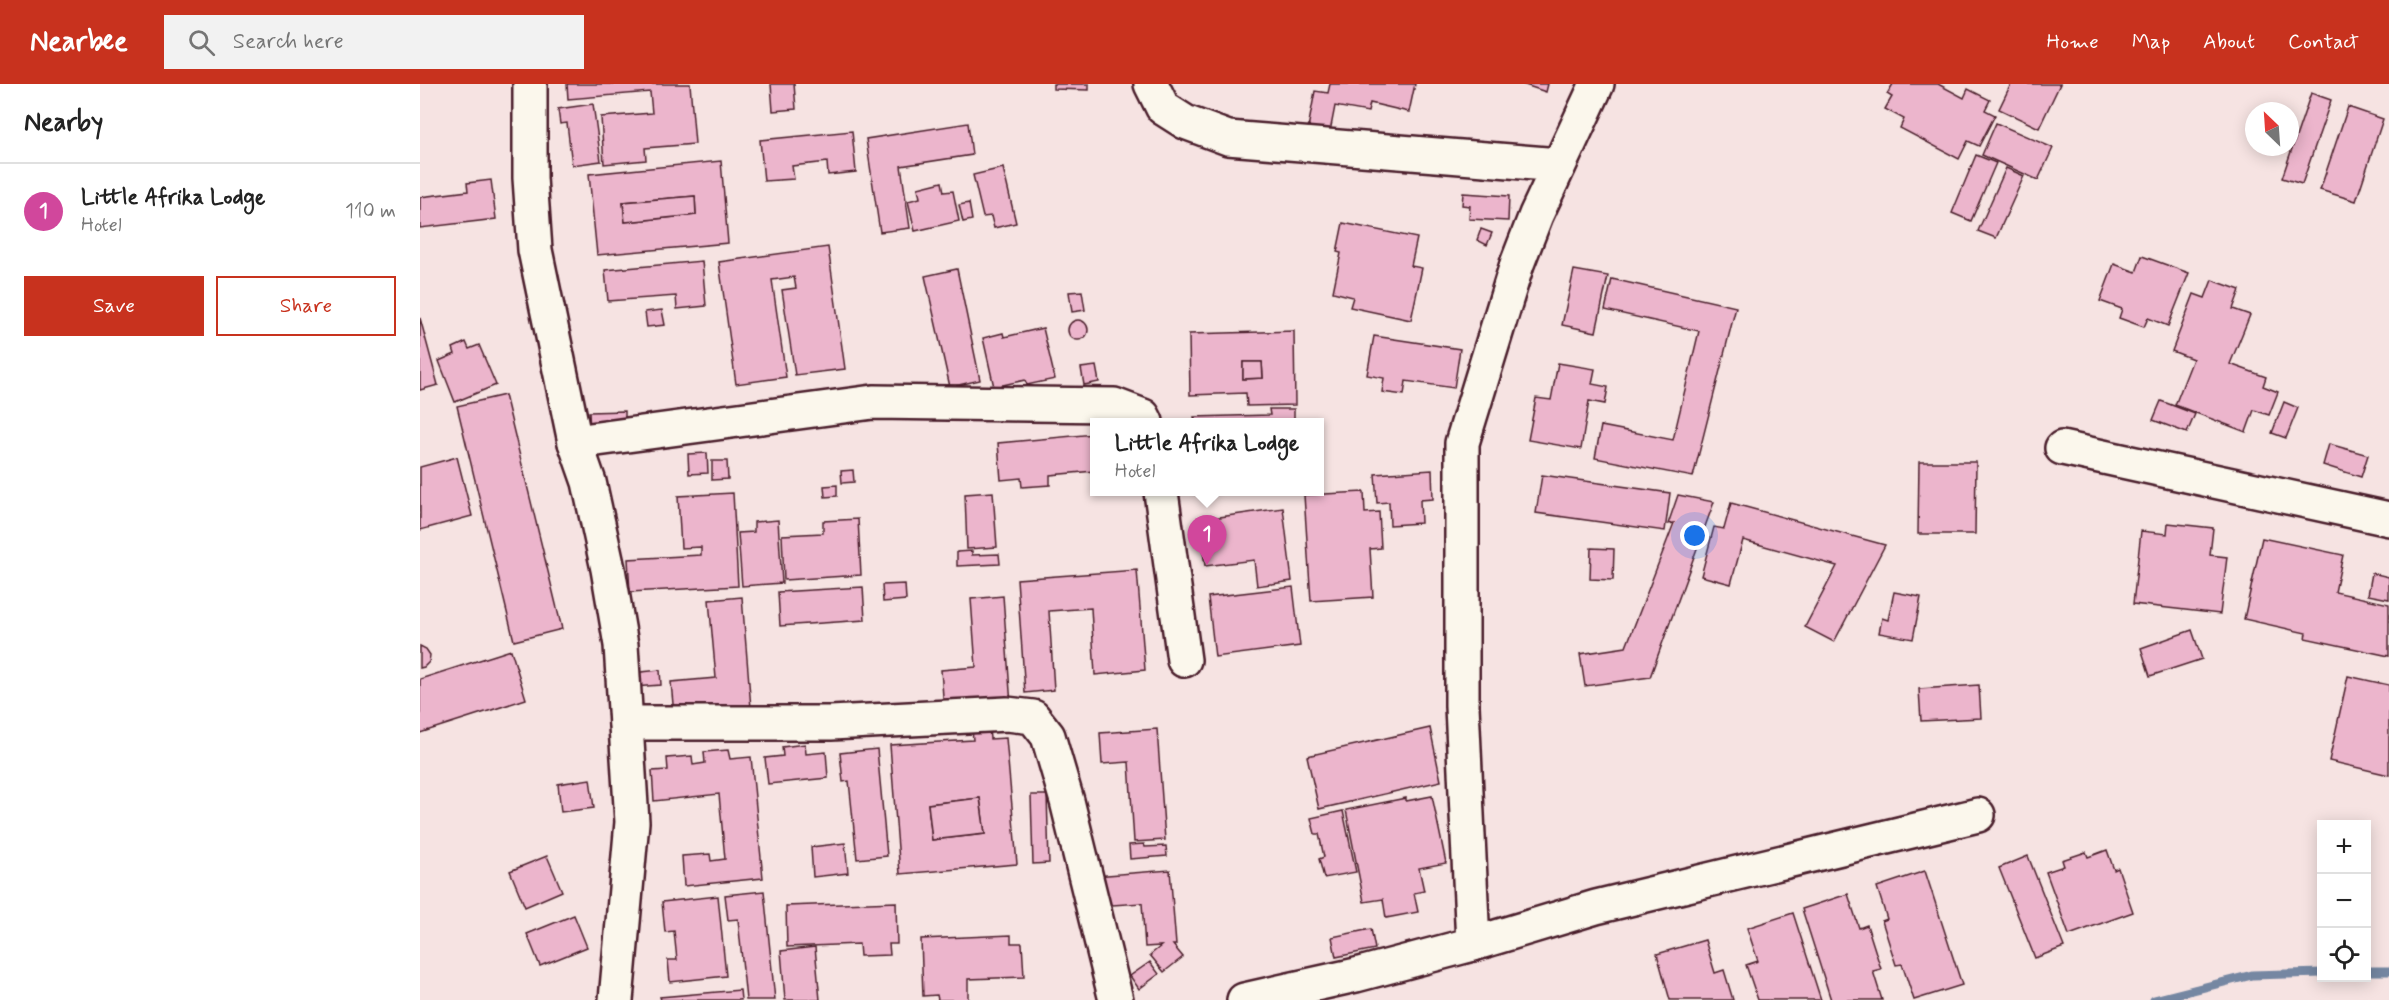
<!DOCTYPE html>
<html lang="en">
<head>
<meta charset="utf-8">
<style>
  body { margin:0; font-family:Mynerve,sans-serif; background:#f2f2f2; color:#222 }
  .controls { position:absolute; right:18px; bottom:18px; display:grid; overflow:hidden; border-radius:0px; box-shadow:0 3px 15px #0003 }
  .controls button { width:54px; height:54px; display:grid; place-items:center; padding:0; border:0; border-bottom:2px solid #e0e0e0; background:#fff; color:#222; font:30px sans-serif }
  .compass { position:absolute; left:1825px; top:18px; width:54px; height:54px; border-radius:50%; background:#fff; box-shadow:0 3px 15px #0003; rotate:335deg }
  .you { position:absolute; left:1275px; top:452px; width:21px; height:21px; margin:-15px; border:4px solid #fff; border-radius:50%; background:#1a73e8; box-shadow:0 0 0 9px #1a73e833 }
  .badge { display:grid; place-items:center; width:39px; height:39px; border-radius:50%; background:#c8321e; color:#fff; font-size:20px; font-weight:700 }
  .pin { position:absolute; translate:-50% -50px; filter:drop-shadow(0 2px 3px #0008) }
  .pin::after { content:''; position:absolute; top:32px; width:21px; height:18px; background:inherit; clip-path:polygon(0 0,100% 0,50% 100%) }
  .popup { position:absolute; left:670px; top:334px; width:234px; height:78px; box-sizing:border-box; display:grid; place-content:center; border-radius:0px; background:#fff; filter:drop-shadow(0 2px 4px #0005); font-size:20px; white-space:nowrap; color:#767676 }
  .popup b { font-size:22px; color:#222 }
  .popup::after { content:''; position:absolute; left:50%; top:100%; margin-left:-12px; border:12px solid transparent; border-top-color:#fff }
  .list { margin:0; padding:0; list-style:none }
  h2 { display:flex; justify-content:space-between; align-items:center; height:78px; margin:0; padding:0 24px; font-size:26px }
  h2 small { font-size:20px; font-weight:400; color:#767676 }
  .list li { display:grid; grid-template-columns:39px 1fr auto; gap:18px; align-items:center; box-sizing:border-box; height:96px; padding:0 24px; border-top:2px solid #e0e0e0 }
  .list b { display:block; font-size:22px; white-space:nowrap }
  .list p { margin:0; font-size:20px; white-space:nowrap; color:#767676 }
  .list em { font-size:20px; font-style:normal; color:#767676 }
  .actions { display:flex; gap:12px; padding:18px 24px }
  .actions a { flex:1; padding:14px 0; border:2px solid #c8321e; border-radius:0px; text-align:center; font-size:21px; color:#c8321e }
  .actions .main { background:#c8321e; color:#fff }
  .icon { flex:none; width:33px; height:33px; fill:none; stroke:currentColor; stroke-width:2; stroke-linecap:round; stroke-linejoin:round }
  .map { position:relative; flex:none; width:1969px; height:916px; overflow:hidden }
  header { display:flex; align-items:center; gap:36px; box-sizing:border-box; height:84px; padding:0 30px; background:#c8321e; color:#fff }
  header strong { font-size:28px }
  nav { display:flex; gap:33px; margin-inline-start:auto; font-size:21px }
  .search { width:420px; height:54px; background:#f2f2f2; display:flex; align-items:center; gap:15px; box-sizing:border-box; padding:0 21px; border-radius:0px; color:#767676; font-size:22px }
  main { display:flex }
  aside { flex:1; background:#fff }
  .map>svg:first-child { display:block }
</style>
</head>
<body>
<header>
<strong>Nearbee</strong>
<div class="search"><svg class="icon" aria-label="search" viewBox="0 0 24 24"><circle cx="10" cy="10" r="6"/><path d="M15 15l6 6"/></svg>Search here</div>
<nav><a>Home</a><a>Map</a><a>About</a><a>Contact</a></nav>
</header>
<main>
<aside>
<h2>Nearby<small></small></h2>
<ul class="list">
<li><span class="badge" style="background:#d1479c">1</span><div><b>Little Afrika Lodge</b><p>Hotel</p></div><em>110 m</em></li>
</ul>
<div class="actions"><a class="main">Save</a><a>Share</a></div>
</aside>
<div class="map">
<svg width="1969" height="916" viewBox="0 0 1969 916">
  <rect width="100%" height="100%" fill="#f6e3e2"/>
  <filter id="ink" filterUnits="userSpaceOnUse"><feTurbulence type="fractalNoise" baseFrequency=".0167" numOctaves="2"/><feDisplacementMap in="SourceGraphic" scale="12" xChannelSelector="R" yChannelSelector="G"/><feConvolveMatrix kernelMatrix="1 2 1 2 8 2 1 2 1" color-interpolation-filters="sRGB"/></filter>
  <g filter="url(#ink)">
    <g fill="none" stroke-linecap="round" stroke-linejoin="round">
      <g stroke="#7587a2" stroke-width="9">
        <polyline points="1946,887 1969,887"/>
        <polyline points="1734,916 1832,891 1902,889"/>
      </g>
    </g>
    <g fill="#ecb5cc" stroke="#4a1f2b" stroke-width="1.5" fill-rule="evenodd">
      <polygon points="147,0 270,0 275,60 225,64 226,76 184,80 181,33 232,29 230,8 148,15"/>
      <polygon points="351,0 374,0 376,25 353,27"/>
      <polygon points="633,0 669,0 669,6 633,5"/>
      <polygon points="910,0 995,0 989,28 950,19 948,28 915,22 910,48 888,44 895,7 908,9"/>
      <polygon points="1102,0 1128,0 1126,8"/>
      <polygon points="1473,0 1518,0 1544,14 1548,5 1570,16 1565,26 1575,31 1559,62 1548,57 1539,75 1480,44 1484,35 1465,25 1472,13 1467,10"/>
      <polygon points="1591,0 1640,0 1619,44 1579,25"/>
      <polygon points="1891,9 1911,16 1882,100 1862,94"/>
      <polygon points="173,20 181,77 152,81 147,39 140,40 138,25"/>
      <polygon points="1928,23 1963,35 1936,117 1900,106"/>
      <polygon points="548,39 552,71 481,82 490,144 460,148 446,55"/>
      <polygon points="1576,39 1633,64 1618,96 1562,71"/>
      <polygon points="432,47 436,88 408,91 407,78 372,82 374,95 344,97 340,56"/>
      <polygon points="1556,71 1576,79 1551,137 1532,129"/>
      <path d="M301 77 308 159 177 171 169 90ZM275 112 276 131 205 138 203 118Z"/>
      <polygon points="583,84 596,139 574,144 571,132 563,133 553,91"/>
      <polygon points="1586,84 1604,92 1576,154 1558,147"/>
      <polygon points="71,96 76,135 0,144 0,113 48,107 47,99"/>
      <polygon points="522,98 524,108 533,107 539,137 495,147 488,117 500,114 498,104"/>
      <polygon points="1043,109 1089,112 1088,137 1049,135 1050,122 1042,121"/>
      <polygon points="275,112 276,131 205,138 203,118"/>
      <polygon points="549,119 552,136 543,138 539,121"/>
      <polygon points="923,139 997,154 991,182 1002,184 991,236 930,223 933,213 913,208 921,169 917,168"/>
      <polygon points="1061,145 1072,149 1067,161 1057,156"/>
      <polygon points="408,163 425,285 375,291 362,206 376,204 374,193 352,196 366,293 316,300 299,178"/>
      <polygon points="1722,172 1769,189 1748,242 1728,234 1724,243 1699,234 1702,225 1680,217 1694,180 1716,188"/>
      <polygon points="282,177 286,222 257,225 256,212 188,217 185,186"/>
      <polygon points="537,185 560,296 530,303 505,192"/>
      <polygon points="1154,186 1188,192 1176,248 1142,241"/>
      <polygon points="1192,195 1316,223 1273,393 1175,374 1181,342 1253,356 1279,247 1185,226"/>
      <polygon points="1792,196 1820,206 1813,225 1830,231 1810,280 1846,293 1843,302 1858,308 1849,331 1834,326 1826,348 1755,321 1773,275 1752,267 1774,210 1785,214"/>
      <polygon points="662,207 665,226 652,228 649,208"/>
      <polygon points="242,226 245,241 227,243 225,228"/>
      <polygon points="0,234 18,301 0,306"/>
      <circle cx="658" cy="246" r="10"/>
      <polygon points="623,244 635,295 607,301 605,296 574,303 563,254 583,249 584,253"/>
      <path d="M874 247 875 321 827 322 826 309 770 311 769 250ZM823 278H842L843 294 823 295Z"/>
      <polygon points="954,252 1040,265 1034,304 986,297 984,311 962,308 964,294 947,291"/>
      <polygon points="46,258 49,265 59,261 76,301 35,318 19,277 35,270 33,264"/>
      <polygon points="823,278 842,278 843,294 823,295"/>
      <polygon points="1138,279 1175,285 1172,300 1188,303 1185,320 1169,317 1161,365 1108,356 1116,314 1131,316"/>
      <polygon points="676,282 679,298 664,301 661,284"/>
      <polygon points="85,311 142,545 94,557 37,322"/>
      <polygon points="1741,317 1775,330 1767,349 1733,336"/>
      <polygon points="1864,318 1878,324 1866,354 1852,349"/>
      <polygon points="849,325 874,325 874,338 775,338 774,333 850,331"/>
      <polygon points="205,327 205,347 170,349 169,328"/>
      <polygon points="674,350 674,387 630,391 630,401 602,403 601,394 581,396 578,359"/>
      <polygon points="1909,360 1948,371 1941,393 1903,381"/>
      <polygon points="287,369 288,389 269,390 268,370"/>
      <polygon points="37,373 52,432 0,446 0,383"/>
      <polygon points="292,377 307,377 308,395 292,396"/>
      <polygon points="1499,378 1556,378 1555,450 1498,450"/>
      <polygon points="433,386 434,398 422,399 421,387"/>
      <polygon points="1012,386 1013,415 1000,416 1001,439 970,441 969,418 957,419 955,390"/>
      <polygon points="1122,391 1250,409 1245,447 1116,429"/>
      <polygon points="417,401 417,412 405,413 404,402"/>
      <polygon points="573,408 577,463 547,465 545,410"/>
      <polygon points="944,408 945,429 959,428 961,464 950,465 953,513 891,517 884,411"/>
      <polygon points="313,409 318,502 210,508 208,475 281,471 281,463 261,464 258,412"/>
      <polygon points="1258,411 1294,418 1230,593 1165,602 1160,570 1206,563 1254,439 1248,440"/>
      <polygon points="1311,419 1465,461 1414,558 1385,543 1417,482 1323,456 1311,500 1281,492 1294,443 1304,445"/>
      <polygon points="863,424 872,497 837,502 834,476 785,482 779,436"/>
      <polygon points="438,435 441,491 364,496 362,451 403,449 403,437"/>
      <polygon points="358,436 362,499 322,502 318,449 334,448 334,438"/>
      <polygon points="1748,439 1793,444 1790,471 1807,473 1800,530 1713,520 1721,447 1747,450"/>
      <polygon points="1842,454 1923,471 1915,508 1969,520 1969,572 1885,554 1886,549 1824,535"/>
      <polygon points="1171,464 1194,465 1193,496 1170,495"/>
      <polygon points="552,467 552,471 579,470 580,480 537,482 537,468"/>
      <polygon points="717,486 725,586 675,591 671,524 629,527 634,606 605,609 597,495"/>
      <polygon points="1952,489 1969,493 1969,515 1948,511"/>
      <polygon points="485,500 486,516 463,518 462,501"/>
      <polygon points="443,503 445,536 360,542 358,508"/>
      <polygon points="873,503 880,562 795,573 788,513"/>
      <polygon points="1474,508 1501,513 1493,555 1459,549 1462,534 1468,536"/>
      <polygon points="583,512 591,621 524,626 521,586 556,583 551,515"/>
      <polygon points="322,513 331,624 254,631 251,598 296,594 289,516"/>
      <polygon points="1772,546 1782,575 1730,592 1721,564"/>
      <polygon points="0,562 6,565 10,571 9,578 4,583 0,584"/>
      <polygon points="91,566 106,615 0,649 0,595"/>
      <polygon points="240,586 241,601 213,603 212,589"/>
      <polygon points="1928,592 1969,601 1969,691 1909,677"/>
      <polygon points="1559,601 1561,634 1501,637 1499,605"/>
      <path d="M569 644 570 655 586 654 597 780 480 790 470 661 553 656 552 645ZM560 714 565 750 512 756 508 720Z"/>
      <polygon points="1010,644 1021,697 899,725 887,672"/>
      <polygon points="737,645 745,756 714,758 709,678 682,680 680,649"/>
      <polygon points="385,660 386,670 406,668 408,694 348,700 345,674 363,672 362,663"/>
      <polygon points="457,665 467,772 437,775 429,697 423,698 420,669"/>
      <polygon points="308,666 310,675 331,673 343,794 264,802 262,772 290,770 291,777 305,775 299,710 234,717 232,687 248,686 247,674 272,672 273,681 285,679 284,668"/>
      <polygon points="170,695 174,724 141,728 138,700"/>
      <polygon points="611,711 627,711 629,779 613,780"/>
      <polygon points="1012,712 1026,779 999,784 1004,807 994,809 998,828 966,834 963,815 944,818 926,726 986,714 986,717"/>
      <polygon points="560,714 565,750 512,756 508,720"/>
      <polygon points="923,727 936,788 904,794 899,775 904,773 899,750 895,750 891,734"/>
      <polygon points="425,759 428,789 393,793 391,763"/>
      <polygon points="724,760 725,763 746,762 747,772 710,775 709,761"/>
      <polygon points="1687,766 1694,786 1698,784 1713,828 1649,851 1626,788 1644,782 1642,776 1666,768 1668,773"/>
      <polygon points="127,772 142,807 105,823 90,787"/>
      <polygon points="1608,772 1644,863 1615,874 1579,784"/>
      <polygon points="750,786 756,861 753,861 763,873 744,888 730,871 741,862 725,863 722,819 677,822 675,792"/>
      <polygon points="1505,787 1542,901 1494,916 1482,880 1476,881 1462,837 1467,835 1457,803"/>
      <polygon points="344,807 355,916 326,916 318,835 308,836 305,811"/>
      <polygon points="1428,810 1439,844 1447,841 1461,885 1453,887 1462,916 1411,916 1382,825"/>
      <polygon points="298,812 306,892 250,898 248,876 257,876 254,847 245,848 242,818"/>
      <polygon points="476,818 477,860 469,860 470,871 440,872 439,860 367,863 366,822"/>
      <polygon points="1373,829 1401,916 1338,916 1326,881 1338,877 1327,844"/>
      <polygon points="154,831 167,863 120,882 107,850"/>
      <polygon points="951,845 955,865 916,873 912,853"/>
      <polygon points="591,851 591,859 602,859 604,893 548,895 548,916 518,916 517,911 503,912 501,855"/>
      <polygon points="1285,856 1295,889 1304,886 1313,916 1250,916 1237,870"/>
      <polygon points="395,863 400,916 365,916 361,867"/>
      <polygon points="730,878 739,890 719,905 710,892"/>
      <polygon points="320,906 321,916 241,916 240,913"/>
    </g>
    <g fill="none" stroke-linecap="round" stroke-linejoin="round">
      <defs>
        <g id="minor">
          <polyline points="110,0 110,94 115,166 155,358 169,398 188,485 201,561 212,738 196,916"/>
          <polyline points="731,0 743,24 765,38 808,54 1139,81"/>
          <polyline points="155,358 453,318 694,321 723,332 726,338"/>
          <polyline points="1642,364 1969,435"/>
          <polyline points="741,408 764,576"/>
          <polyline points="206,639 411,639 587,630 613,633 628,652 647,717 696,916"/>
          <polyline points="1053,860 1042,622 1042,359 1097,180 1116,131 1177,0"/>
          <polyline points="824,916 936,891 1053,860 1176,823 1558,731"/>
        </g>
      </defs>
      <use href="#minor" stroke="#4a1f2b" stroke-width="38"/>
      <use href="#minor" stroke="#fbf7ec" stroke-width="33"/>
    </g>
  </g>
</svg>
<div class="controls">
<button>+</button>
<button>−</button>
<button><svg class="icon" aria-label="locate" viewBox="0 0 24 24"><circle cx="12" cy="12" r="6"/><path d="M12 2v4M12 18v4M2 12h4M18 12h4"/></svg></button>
</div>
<svg class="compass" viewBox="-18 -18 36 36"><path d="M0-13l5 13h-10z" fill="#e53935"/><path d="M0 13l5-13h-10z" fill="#767676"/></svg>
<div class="you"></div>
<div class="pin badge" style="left:787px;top:481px;background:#d1479c">1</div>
<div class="popup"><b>Little Afrika Lodge</b>Hotel</div>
</div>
</main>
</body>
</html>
